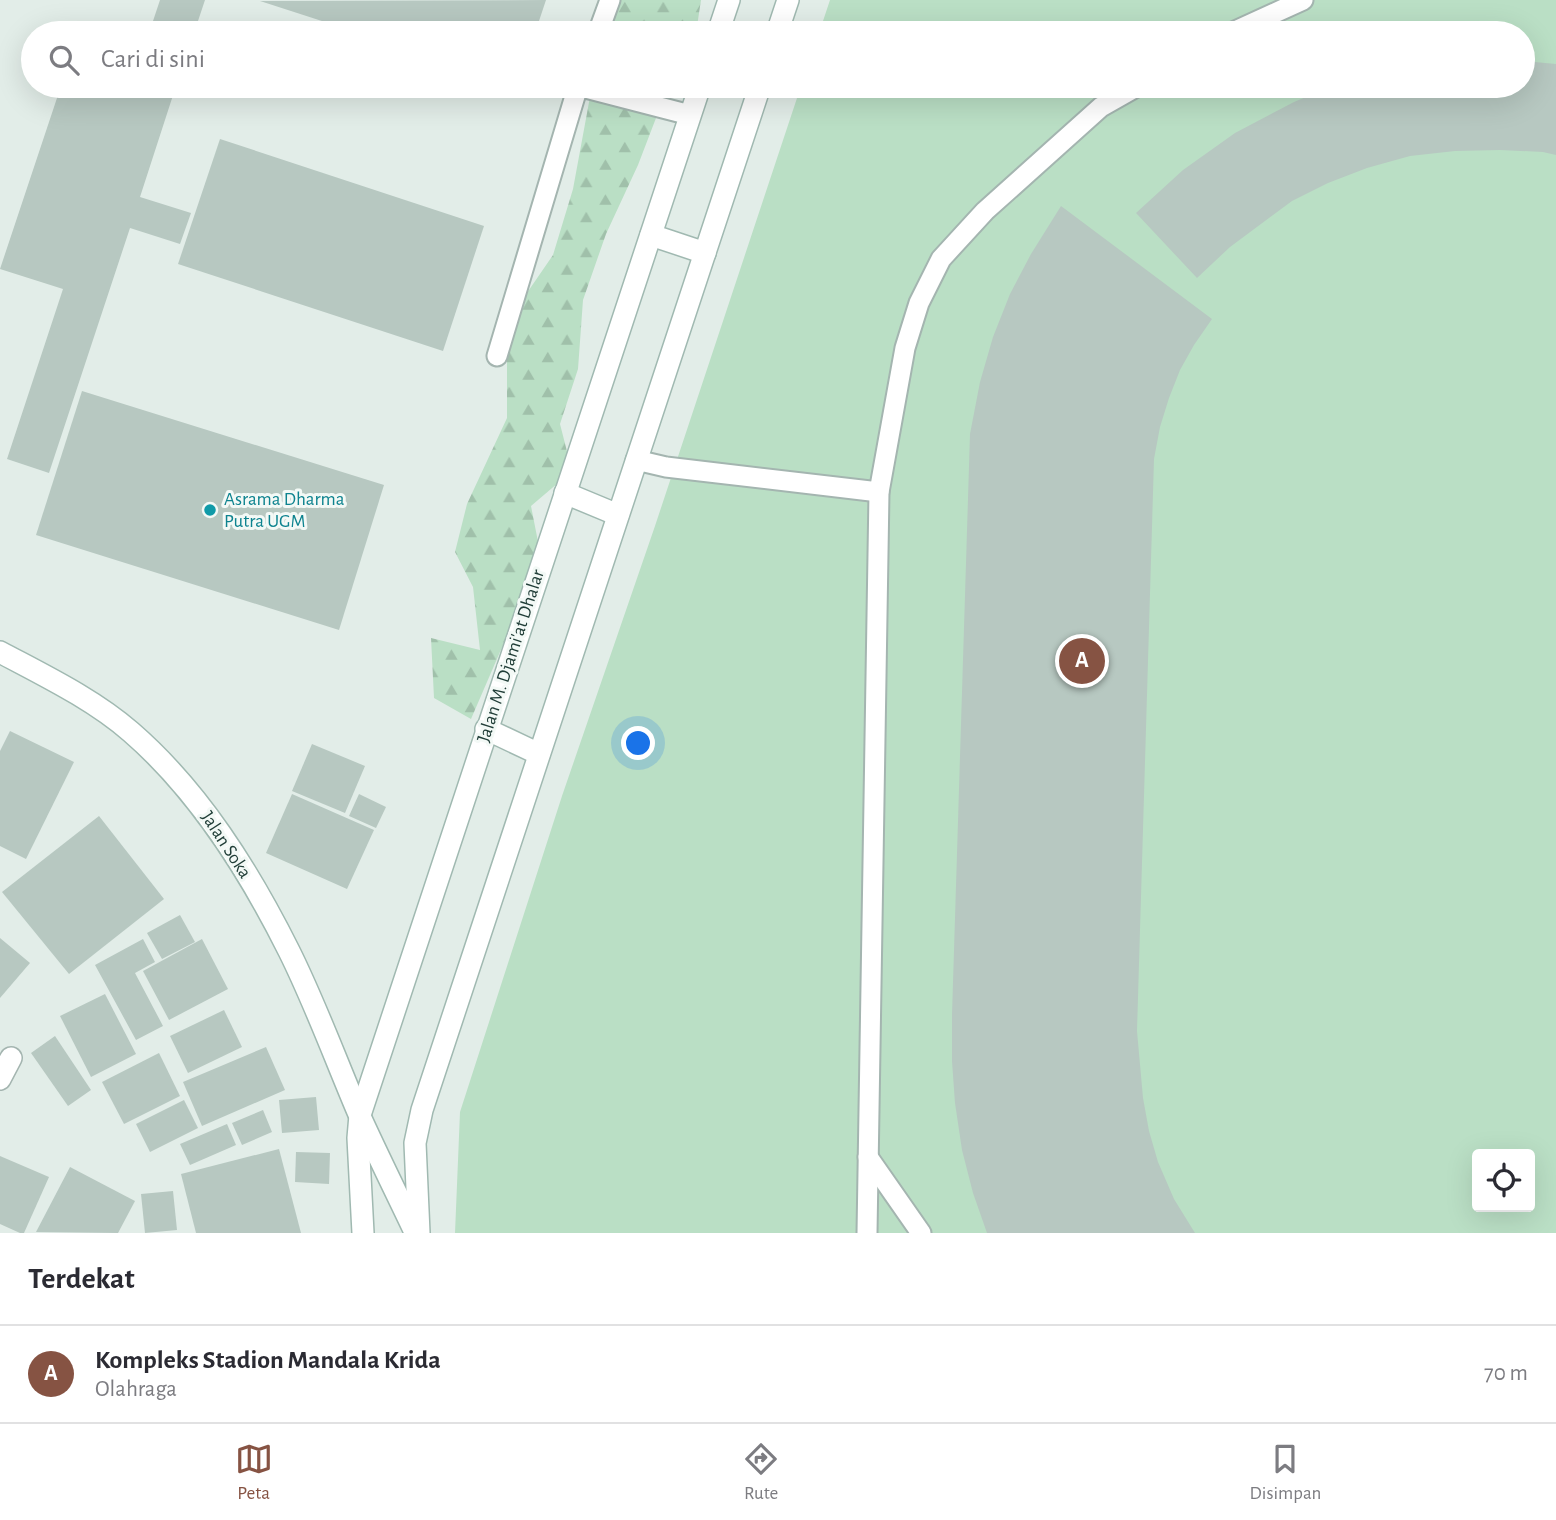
<!DOCTYPE html>
<html lang="id">
<head>
<meta charset="utf-8">
<style>
  body { margin:0; font-family:"Alegreya Sans",sans-serif; background:#f7f7f7; color:#2b2b33 }
  .controls { position:absolute; right:21px; bottom:21px; display:grid; overflow:hidden; border-radius:7px; box-shadow:0 7px 28px #0002 }
  .controls button { width:63px; height:63px; display:grid; place-items:center; padding:0; border:0; border-bottom:2px solid #e1e1e2; background:#fff; color:#2b2b33; font:35px sans-serif }
  .you { position:absolute; left:639px; top:744px; width:24px; height:24px; margin:-18px; border:5px solid #fff; border-radius:50%; background:#1a73e8; box-shadow:0 0 0 10px #1a73e833 }
  .badge { display:grid; place-items:center; width:46px; height:46px; border-radius:50%; background:#865343; color:#fff; font-size:23px; font-weight:700 }
  .pin { position:absolute; translate:-50% -50%; border:4px solid #fff; box-shadow:0 2px 7px #0006 }
  .list { margin:0; padding:0; list-style:none }
  h2 { display:flex; justify-content:space-between; align-items:center; height:91px; margin:0; padding:0 28px; font-size:30px }
  h2 small { font-size:23px; font-weight:400; color:#7c7c81 }
  .list li { display:grid; grid-template-columns:46px 1fr auto; gap:21px; align-items:center; box-sizing:border-box; height:98px; padding:0 28px; border-top:2px solid #e1e1e2 }
  .list b { display:block; font-size:26px; white-space:nowrap }
  .list p { margin:0; font-size:23px; white-space:nowrap; color:#7c7c81 }
  .list em { font-size:23px; font-style:normal; color:#7c7c81 }
  .icon { flex:none; width:38px; height:38px; fill:none; stroke:currentColor; stroke-width:2; stroke-linecap:round; stroke-linejoin:round }
  .map { position:relative; flex:none; width:1556px; height:1233px; overflow:hidden }
  .search { position:absolute; background:#fff; box-shadow:0 7px 28px #0002; left:21px; right:21px; top:21px; height:77px; display:flex; align-items:center; gap:18px; box-sizing:border-box; padding:0 24px; border-radius:38px; color:#7c7c81; font-size:26px }
  .sheet { height:189px; background:#fff }
  nav { display:flex; justify-content:space-around; align-items:center; box-sizing:border-box; height:98px; border-top:2px solid #e1e1e2; background:#fff; font-size:19px; color:#7c7c81 }
  nav a { display:grid; justify-items:center; gap:4px }
  nav .on { color:#865343 }
  .map>svg:first-child { display:block }
</style>
</head>
<body>
<div class="map">
<svg width="1556" height="1233" viewBox="0 0 1556 1233">
  <defs>
    <pattern id="forest-firs" width="22" height="20" patternUnits="userSpaceOnUse" patternTransform="scale(1.75)"><rect width="22" height="20" fill="#badfc5"/><path d="M5 1l3.5 6h-7zM16 11l3.5 6h-7z" fill="#a0c0aa"/></pattern>
  </defs>
  <rect width="100%" height="100%" fill="#e2ede8"/>
  <path fill="#badfc5" fill-rule="evenodd" d="M830 0H1556V1233H455L460 1112 562 796 655 526 801 86H1523V33H819ZM1477 1154H1530V1207H1477Z"/>
  <g fill="url(#forest-firs)">
    <polygon points="621,0 701,0 696,33 609,33"/>
    <polygon points="592,86 661,86 661,105 638,165 606,234 583,300 578,369 560,424 572,471 531,506 541,557 471,719 434,698 431,638 480,650 473,587 455,552 467,504 507,418 507,322 553,255 573,189"/>
  </g>
  <g fill="#b7c8c1">
    <polygon points="160,0 205,0 194,33 149,33"/>
    <polygon points="546,0 535,33 359,33 260,1"/>
    <polygon points="80,28 95,33 78,33"/>
    <polygon points="1523,61 1556,64 1556,155 1543,152 1500,150 1455,151 1410,156 1367,168 1328,183 1292,201 1230,247 1197,278 1136,213 1183,170 1235,133 1294,102 1325,89 1335,86 1523,86"/>
    <polygon points="61,86 176,86 140,197 191,213 180,244 130,228 49,473 7,459 63,289 0,269"/>
    <polygon points="220,139 484,226 443,351 178,264"/>
    <polygon points="1061,206 1212,319 1194,345 1180,370 1169,398 1160,427 1154,459 1137,1031 1143,1098 1149,1131 1158,1162 1174,1199 1195,1233 987,1233 973,1193 962,1150 955,1103 952,1061 952,1015 970,434 980,382 993,337 1010,294 1031,254"/>
    <polygon points="82,391 384,485 339,630 36,535"/>
    <polygon points="10,731 74,762 26,859 0,846 0,751"/>
    <polygon points="312,744 365,766 345,813 292,791"/>
    <polygon points="292,794 374,830 347,889 266,853"/>
    <polygon points="359,794 386,807 376,828 349,816"/>
    <polygon points="99,816 164,899 69,974 2,892"/>
    <polygon points="180,915 195,942 162,959 147,933"/>
    <polygon points="0,938 30,963 0,998"/>
    <polygon points="143,939 155,962 135,973 163,1026 136,1040 95,965"/>
    <polygon points="202,939 228,989 169,1020 143,971"/>
    <polygon points="105,994 136,1054 91,1077 60,1016"/>
    <polygon points="224,1010 242,1047 188,1073 170,1036"/>
    <polygon points="55,1036 91,1090 68,1106 31,1053"/>
    <polygon points="266,1047 285,1090 202,1126 183,1082"/>
    <polygon points="159,1053 180,1096 124,1124 102,1082"/>
    <polygon points="316,1097 319,1130 282,1133 279,1100"/>
    <polygon points="184,1100 198,1128 150,1152 136,1124"/>
    <polygon points="263,1110 272,1132 242,1145 232,1123"/>
    <polygon points="227,1124 236,1145 190,1165 180,1144"/>
    <polygon points="279,1149 301,1233 196,1233 181,1174"/>
    <polygon points="296,1152 330,1153 329,1184 295,1182"/>
    <polygon points="0,1156 49,1177 24,1233 20,1233 0,1224"/>
    <polygon points="70,1167 135,1201 118,1233 36,1232"/>
    <polygon points="173,1191 177,1230 145,1233 141,1194"/>
  </g>
  <g fill="none" stroke-linecap="round" stroke-linejoin="round">
    <defs>
      <g id="lane">
        <polyline points="598,33 610,0"/>
        <polyline points="1231,33 1303,0"/>
        <polyline points="497,356 578,86 690,115"/>
        <polyline points="636,460 666,467 879,492"/>
        <polyline points="868,1157 921,1233"/>
        <polyline points="867,1233 879,492 905,348 919,303 941,259 985,211 1101,107 1138,86"/>
      </g>
      <polyline id="street" points="0,1079 11,1058"/>
      <g id="secondary">
        <polyline points="718,33 729,0"/>
        <polyline points="777,33 788,0"/>
        <polyline points="651,235 705,253"/>
        <polyline points="565,493 618,515"/>
        <path d="M0 652C45 676 93 699 131 732 199 791 249 871 289 951 315 1003 335 1058 358 1112 376 1152 396 1192 415 1232"/>
        <polyline points="486,729 539,754"/>
        <polyline points="363,1233 358,1138 360,1115 700,86"/>
        <polyline points="419,1233 415,1143 422,1110 760,86"/>
      </g>
    </defs>
    <use href="#lane" stroke="#a4b5b0" stroke-width="23"/>
    <use href="#street" stroke="#a4b5b0" stroke-width="24"/>
    <use href="#secondary" stroke="#a0b9b1" stroke-width="24"/>
    <use href="#lane" stroke="#fff" stroke-width="19"/>
    <use href="#street" stroke="#fff" stroke-width="21"/>
    <use href="#secondary" stroke="#fff" stroke-width="21"/>
  </g>
  <circle fill="#0f9aa8" stroke="#f3f9f6" stroke-width="2.5" cx="210" cy="510" r="7"/>
  <g text-anchor="middle" dominant-baseline="central" stroke-width="6" stroke-linejoin="round" paint-order="stroke">
    <g font-size="19" fill="#0d838f" stroke="#f3f9f6" text-anchor="start">
      <text x="224" y="499">Asrama Dharma<tspan x="224" dy="22">Putra UGM</tspan></text>
    </g>
    <g font-size="19" fill="#213e38" stroke="#f3f9f6">
      <text transform="translate(511 656) rotate(-72)">Jalan M. Djami'at Dhalar</text>
      <text transform="translate(226 845) rotate(57)">Jalan Soka</text>
    </g>
  </g>
</svg>
<div class="controls">
<button><svg class="icon" aria-label="locate" viewBox="0 0 24 24"><circle cx="12" cy="12" r="6"/><path d="M12 2v4M12 18v4M2 12h4M18 12h4"/></svg></button>
</div>
<div class="you"></div>
<div class="pin badge" style="left:1082px;top:661px">A</div>
<div class="search"><svg class="icon" aria-label="search" viewBox="0 0 24 24"><circle cx="10" cy="10" r="6"/><path d="M15 15l6 6"/></svg>Cari di sini</div>
</div>
<section class="sheet">
<h2>Terdekat<small></small></h2>
<ul class="list">
<li><span class="badge">A</span><div><b>Kompleks Stadion Mandala Krida</b><p>Olahraga</p></div><em>70 m</em></li>
</ul>
</section>
<nav>
<a class="on"><svg class="icon" aria-label="map" viewBox="0 0 24 24"><path d="M3 6l6-2 6 2 6-2v14l-6 2-6-2-6 2zM9 4v14M15 6v14"/></svg>Peta</a>
<a><svg class="icon" aria-label="directions" viewBox="0 0 24 24"><path d="M12 3l9 9-9 9-9-9zM9 14v-3h6M13 9l2 2-2 2"/></svg>Rute</a>
<a><svg class="icon" aria-label="saved" viewBox="0 0 24 24"><path d="M7 4h10v16l-5-4-5 4z"/></svg>Disimpan</a>
</nav>
</body>
</html>
